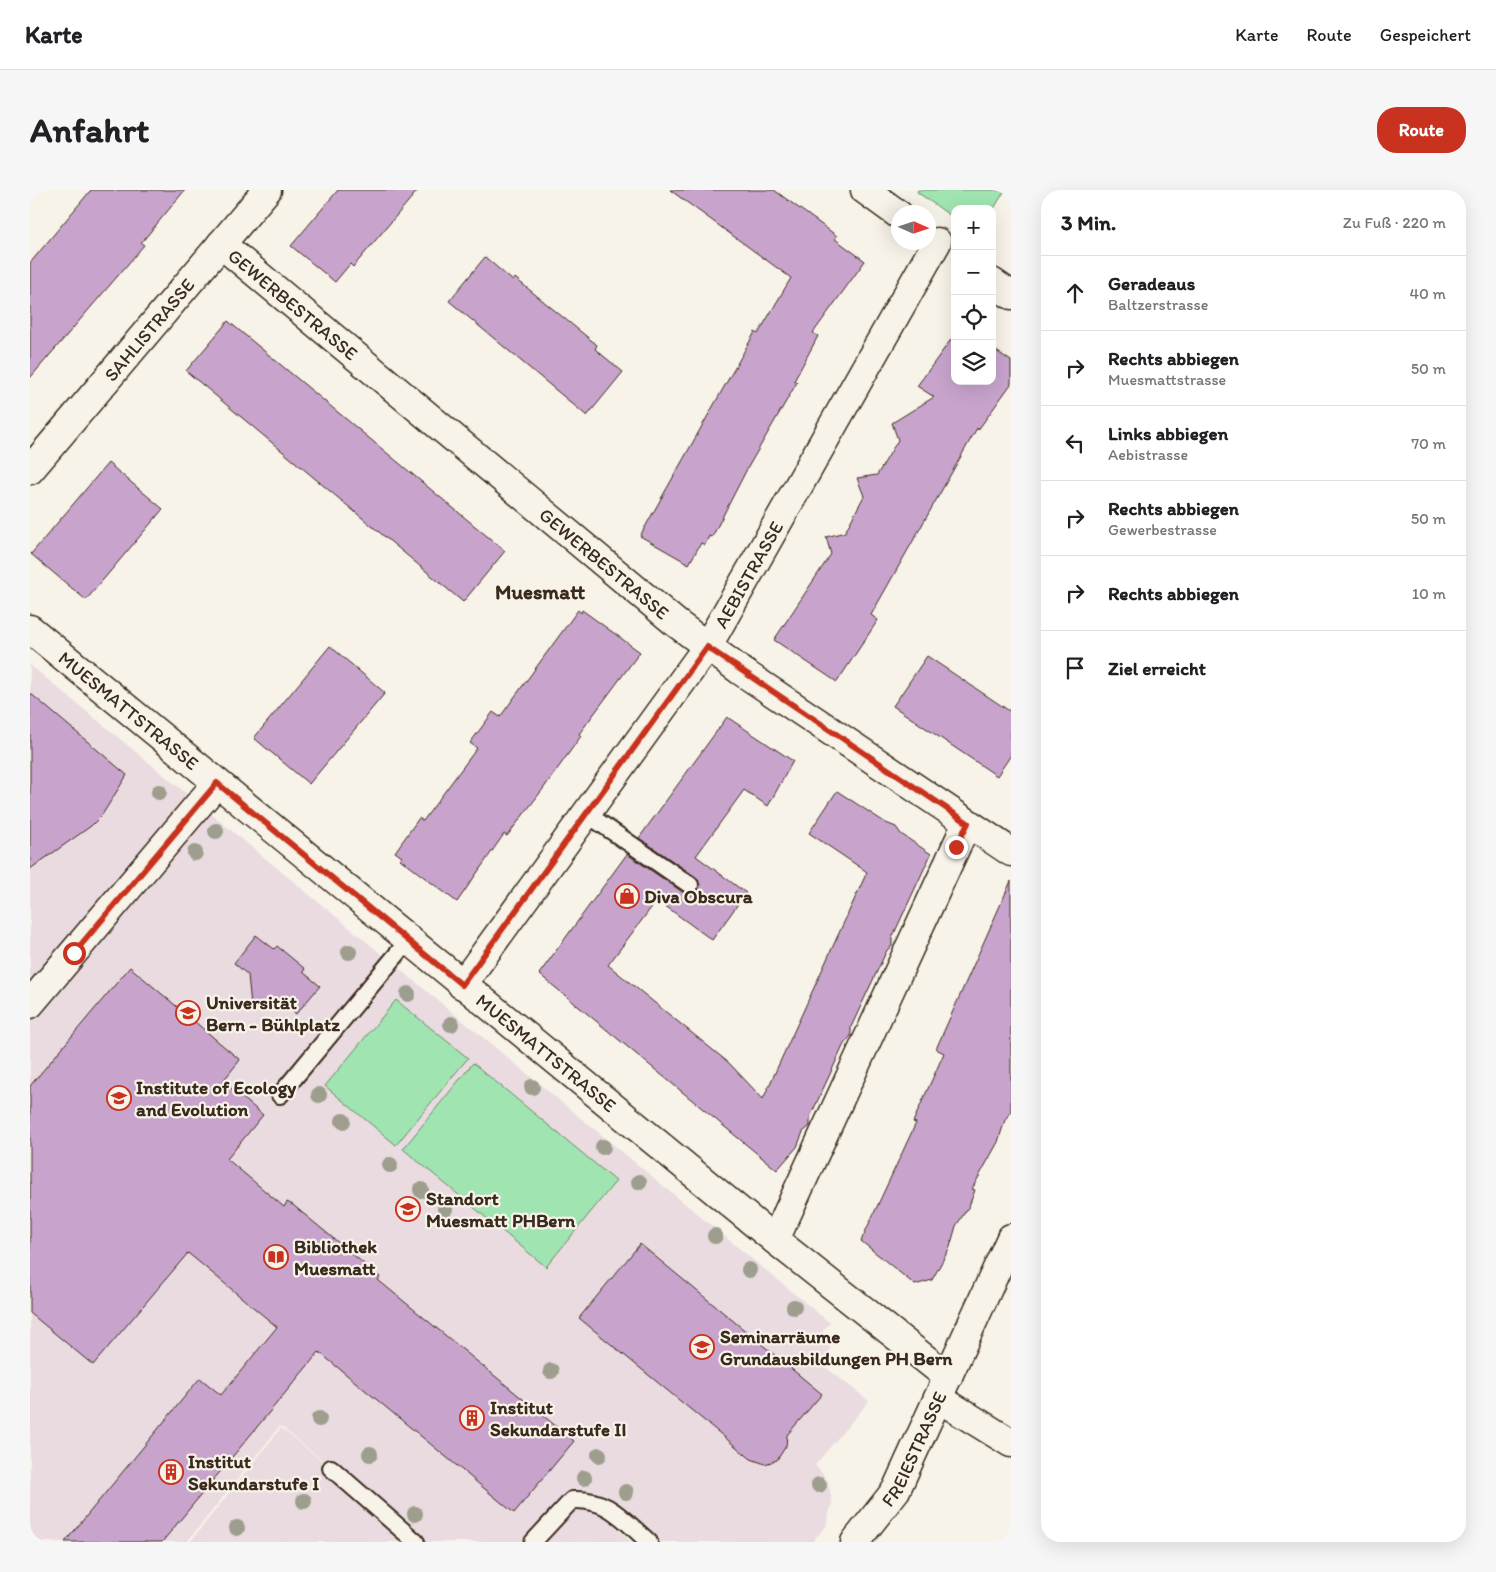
<!DOCTYPE html>
<html lang="de">
<head>
<meta charset="utf-8">
<style>
  body { margin:0; font-family:Itim,sans-serif; background:#f6f6f6; color:#202124 }
  .controls { position:absolute; right:15px; top:15px; display:grid; overflow:hidden; border-radius:10px; box-shadow:0 5px 20px #0002 }
  .controls button { width:45px; height:45px; display:grid; place-items:center; padding:0; border:0; border-bottom:1px solid #e0e0e0; background:#fff; color:#202124; font:25px sans-serif }
  .compass { position:absolute; left:861px; top:15px; width:45px; height:45px; border-radius:50%; background:#fff; box-shadow:0 5px 20px #0002; rotate:93deg }
  .stop { position:absolute; width:15px; height:15px; margin:-11px; border:4px solid #c8321e; border-radius:50%; background:#fff }
  .stop.end { background:#c8321e; border-color:#fff; box-shadow:0 1px 5px #0008 }
  .list { margin:0; padding:0; list-style:none }
  h2 { display:flex; justify-content:space-between; align-items:center; height:65px; margin:0; padding:0 20px; font-size:21px }
  h2 small { font-size:16px; font-weight:400; color:#757577 }
  .list li { display:grid; grid-template-columns:32px 1fr auto; gap:15px; align-items:center; box-sizing:border-box; height:75px; padding:0 20px; border-top:1px solid #e0e0e0 }
  .list b { display:block; font-size:19px; white-space:nowrap }
  .list p { margin:0; font-size:16px; white-space:nowrap; color:#757577 }
  .list em { font-size:16px; font-style:normal; color:#757577 }
  .icon { flex:none; width:28px; height:28px; fill:none; stroke:currentColor; stroke-width:2; stroke-linecap:round; stroke-linejoin:round }
  .map { position:relative; flex:none; width:981px; height:1352px; overflow:hidden; border-radius:20px }
  header { display:flex; align-items:center; gap:30px; box-sizing:border-box; height:70px; padding:0 25px; background:#fff; border-bottom:1px solid #e0e0e0 }
  header strong { font-size:24px }
  nav { display:flex; gap:28px; margin-inline-start:auto; font-size:18px }
  .intro { display:flex; align-items:center; justify-content:space-between; box-sizing:border-box; height:120px; padding:0 30px }
  h1 { margin:0; font-size:35px }
  .button { padding:12px 22px; border-radius:20px; background:#c8321e; color:#fff; font-size:18px; font-weight:700 }
  main { display:flex; gap:30px; padding:0 30px }
  aside { flex:1; background:#fff; border-radius:20px; box-shadow:0 5px 20px #0002 }
  .map>svg:first-child { display:block }
</style>
</head>
<body>
<header>
<strong>Karte</strong>
<nav><a>Karte</a><a>Route</a><a>Gespeichert</a></nav>
</header>
<div class="intro"><h1>Anfahrt</h1><a class="button">Route</a></div>
<main>
<div class="map">
<svg width="981" height="1352" viewBox="0 0 981 1352">
  <rect width="100%" height="100%" fill="#f7f3e8"/>
  <filter id="ink" filterUnits="userSpaceOnUse"><feTurbulence type="fractalNoise" baseFrequency=".02" numOctaves="2"/><feDisplacementMap in="SourceGraphic" scale="10" xChannelSelector="R" yChannelSelector="G"/><feConvolveMatrix kernelMatrix="1 2 1 2 8 2 1 2 1" color-interpolation-filters="sRGB"/></filter>
  <g filter="url(#ink)">
    <g fill="#e9dbe0">
      <polygon points="0,475 800,1133 792,1142 798,1150 800,1159 794,1176 839,1211 785,1275 798,1291 802,1312 796,1336 782,1352 620,1352 579,1315 542,1309 501,1352 388,1352 301,1277 250,1236 157,1352 0,1352"/>
      <polygon points="251,1238 301,1278 385,1352 160,1352"/>
      <polygon points="560,1310 601,1352 504,1352 543,1311"/>
    </g>
    <g fill="#9fe4b1" stroke="#6d8768">
      <polygon points="888,0 975,0 962,22 962,19 925,19 925,29 887,2"/>
      <polygon points="366,810 438,868 366,955 295,896"/>
      <polygon points="443,873 586,991 516,1077 373,959"/>
    </g>
    <g fill="#c8a4cd" stroke="#3b2a1e">
      <polygon points="61,0 155,0 111,53 114,55 92,81 0,188 0,73"/>
      <polygon points="308,0 388,0 323,77 320,74 305,92 261,56"/>
      <polygon points="640,0 744,0 807,46 805,49 835,71 783,143 788,146 764,191 767,192 762,201 717,279 682,347 679,346 675,355 671,353 659,374 610,346 725,142 728,144 761,88"/>
      <polygon points="455,67 483,91 485,88 567,155 565,159 593,182 557,226 419,111"/>
      <polygon points="198,131 475,361 433,412 156,181"/>
      <polygon points="925,144 925,191 962,191 962,158 981,171 981,194 948,240 947,238 841,425 848,430 807,492 744,450 801,364 796,347 815,342 834,306 827,288 847,285 868,250 862,233 904,207 887,196"/>
      <polygon points="78,273 133,319 56,410 1,364"/>
      <polygon points="548,420 551,423 552,420 610,462 549,544 551,546 513,599 477,646 474,644 427,712 370,669 372,667 365,662 389,628 393,631 447,558 440,553 463,522 470,527"/>
      <polygon points="300,456 355,503 279,594 224,548"/>
      <polygon points="897,466 981,522 981,565 967,586 863,516"/>
      <polygon points="0,503 97,585 72,625 61,636 0,679"/>
      <polygon points="697,527 763,571 738,616 714,600 666,666 716,703 682,750 627,710 578,775 699,873 733,909 837,682 779,643 807,601 856,633 866,637 871,644 901,664 862,748 862,756 857,760 821,837 821,846 814,854 780,927 780,936 773,942 767,957 747,980 509,784 597,664 654,703 660,705 668,701 670,695 666,687 609,648"/>
      <polygon points="981,691 981,921 975,930 968,952 942,999 945,1000 939,1016 926,1036 920,1057 902,1090 885,1095 831,1051 886,933 883,932 914,863 906,859"/>
      <polygon points="226,745 244,759 247,756 275,779 273,782 290,796 266,824 251,812 221,815 218,785 204,773"/>
      <polygon points="100,777 210,870 193,891 233,925 197,969 254,1017 257,1012 263,1015 350,1087 348,1090 544,1251 484,1323 289,1162 132,1352 35,1352 170,1188 191,1205 247,1137 158,1063 63,1175 0,1123 0,896"/>
      <polygon points="610,1054 792,1204 757,1245 756,1256 747,1270 735,1274 721,1269 549,1128"/>
    </g>
    <g fill="none" stroke-linecap="round" stroke-linejoin="round">
      <defs>
        <g id="service">
          <polyline points="557,624 660,695"/>
          <polyline points="250,905 378,751"/>
          <polyline points="301,1278 386,1352"/>
          <path d="M503 1352 542 1310C579 1308 593 1330 619 1352"/>
        </g>
        <g id="minor">
          <polyline points="835,0 868,24"/>
          <path id="s1" d="M191 54 646 433 711 481 981 662"/>
          <polyline points="962,92 981,105"/>
          <path id="s2" d="M0 280 237 0"/>
          <path id="s3" d="M0 439 745 1050 918 1187"/>
          <path id="s4" d="M432 795 677 457 907 52"/>
          <polyline points="0,814 187,593"/>
          <polyline points="745,1050 937,633"/>
          <polyline points="908,1208 981,1253"/>
          <path id="s5" d="M825 1352 866 1300 981 1048"/>
        </g>
      </defs>
      <use href="#service" stroke="#3b2a1e" stroke-width="20"/>
      <use href="#minor" stroke="#3b2a1e" stroke-width="31"/>
      <use href="#service" stroke="#f7f3e8" stroke-width="16"/>
      <use href="#minor" stroke="#f7f3e8" stroke-width="28"/>
    </g>
    <g fill="#9d9e8d">
      <circle cx="129" cy="602" r="8"/>
      <circle cx="186" cy="641" r="8"/>
      <circle cx="165" cy="663" r="8"/>
      <circle cx="319" cy="762" r="8"/>
      <circle cx="378" cy="804" r="8"/>
      <circle cx="421" cy="834" r="8"/>
      <circle cx="502" cy="897" r="8"/>
      <circle cx="289" cy="905" r="8"/>
      <circle cx="313" cy="931" r="8"/>
      <circle cx="573" cy="957" r="8"/>
      <circle cx="360" cy="975" r="8"/>
      <circle cx="609" cy="992" r="8"/>
      <circle cx="391" cy="1000" r="8"/>
      <circle cx="415" cy="1019" r="8"/>
      <circle cx="685" cy="1046" r="8"/>
      <circle cx="719" cy="1080" r="8"/>
      <circle cx="764" cy="1117" r="8"/>
      <circle cx="521" cy="1181" r="8"/>
      <circle cx="289" cy="1229" r="8"/>
      <circle cx="340" cy="1264" r="8"/>
      <circle cx="569" cy="1265" r="8"/>
      <circle cx="554" cy="1288" r="8"/>
      <circle cx="789" cy="1295" r="8"/>
      <circle cx="596" cy="1302" r="8"/>
      <circle cx="274" cy="1311" r="8"/>
      <circle cx="385" cy="1324" r="8"/>
      <circle cx="207" cy="1338" r="8"/>
    </g>
  </g>
  <g fill="none" stroke-linecap="round" stroke-linejoin="round" filter="url(#ink)">
    <polyline stroke="#c8321e" stroke-width="6" points="44,763 187,593 432,795 677,457 938,633 926,657"/>
  </g>
  <defs>
    <symbol id="shop-ring" viewBox="-11 -11 22 22"><circle r="9.5" fill="#f7f3e8" stroke="#c8321e" stroke-width="1.5"/><path d="M-5-2.5h2.3a2.7 3.5 0 0 1 5.4 0H5L5.5 6h-11ZM-1.5-2.5h3a1.5 2.3 0 0 0-3 0Z" fill="#c8321e"/></symbol>
    <symbol id="university-ring" viewBox="-11 -11 22 22"><circle r="9.5" fill="#f7f3e8" stroke="#c8321e" stroke-width="1.5"/><path d="M0-5L7-2L0 1L-7-2ZM-4 1L0 2.5L4 1V4Q0 6-4 4Z" fill="#c8321e"/></symbol>
    <symbol id="library-ring" viewBox="-11 -11 22 22"><circle r="9.5" fill="#f7f3e8" stroke="#c8321e" stroke-width="1.5"/><path d="M-6-4Q-3-5.5-.7-3.5V5Q-3 3-6 4ZM6-4Q3-5.5 .7-3.5V5Q3 3 6 4Z" fill="#c8321e"/></symbol>
    <symbol id="building-ring" viewBox="-11 -11 22 22"><circle r="9.5" fill="#f7f3e8" stroke="#c8321e" stroke-width="1.5"/><path d="M-4-6H4V6H1V3H-1V6H-4ZM-2.5-4.3h1.7v1.8h-1.7ZM.8-4.3h1.7v1.8H.8ZM-2.5-1h1.7V.8h-1.7ZM.8-1h1.7V.8H.8Z" fill="#c8321e"/></symbol>
  </defs>
  <g fill-rule="evenodd">
    <use href="#shop-ring" x="583" y="692" width="28" height="28"/>
    <use href="#university-ring" x="144" y="809" width="28" height="28"/>
    <use href="#university-ring" x="75" y="894" width="28" height="28"/>
    <use href="#university-ring" x="364" y="1005" width="28" height="28"/>
    <use href="#library-ring" x="232" y="1053" width="28" height="28"/>
    <use href="#university-ring" x="658" y="1143" width="28" height="28"/>
    <use href="#building-ring" x="428" y="1214" width="28" height="28"/>
    <use href="#building-ring" x="127" y="1268" width="28" height="28"/>
  </g>
  <g text-anchor="middle" dominant-baseline="central" stroke-width="4.5" stroke-linejoin="round" paint-order="stroke">
    <g font-size="19" fill="#3b2a1e" stroke="#f7f3e8">
      <text stroke="none"><textPath href="#s1" startOffset="94">GEWERBESTRASSE</textPath></text>
      <text stroke="none"><textPath href="#s2" startOffset="184">SAHLISTRASSE</textPath></text>
      <text stroke="none"><textPath href="#s1" startOffset="499">GEWERBESTRASSE</textPath></text>
      <text stroke="none"><textPath href="#s4" startOffset="501">AEBISTRASSE</textPath></text>
      <text stroke="none"><textPath href="#s3" startOffset="128">MUESMATTSTRASSE</textPath></text>
      <text stroke="none"><textPath href="#s3" startOffset="668">MUESMATTSTRASSE</textPath></text>
      <text stroke="none"><textPath href="#s5" startOffset="111">FREIESTRASSE</textPath></text>
    </g>
    <g font-size="19" font-weight="bold" fill="#3b2a1e" stroke="#f7f3e8" text-anchor="start">
      <text x="614" y="706">Diva Obscura</text>
      <text x="176" y="812">Universität<tspan x="176" dy="22">Bern - Bühlplatz</tspan></text>
      <text x="106" y="897">Institute of Ecology<tspan x="106" dy="22">and Evolution</tspan></text>
      <text x="396" y="1008">Standort<tspan x="396" dy="22">Muesmatt PHBern</tspan></text>
      <text x="264" y="1056">Bibliothek<tspan x="264" dy="22">Muesmatt</tspan></text>
      <text x="690" y="1146">Seminarräume<tspan x="690" dy="22">Grundausbildungen PH Bern</tspan></text>
      <text x="460" y="1217">Institut<tspan x="460" dy="22">Sekundarstufe II</tspan></text>
      <text x="158" y="1271">Institut<tspan x="158" dy="22">Sekundarstufe I</tspan></text>
    </g>
    <g font-size="21" font-weight="bold" fill="#3b2a1e" stroke="#f7f3e8">
      <text x="510" y="401">Muesmatt</text>
    </g>
  </g>
</svg>
<div class="controls">
<button>+</button>
<button>−</button>
<button><svg class="icon" aria-label="locate" viewBox="0 0 24 24"><circle cx="12" cy="12" r="6"/><path d="M12 2v4M12 18v4M2 12h4M18 12h4"/></svg></button>
<button><svg class="icon" aria-label="layers" viewBox="0 0 24 24"><path d="M12 4l9 5-9 5-9-5zM3 14l9 5 9-5"/></svg></button>
</div>
<svg class="compass" viewBox="-18 -18 36 36"><path d="M0-13l5 13h-10z" fill="#e53935"/><path d="M0 13l5-13h-10z" fill="#757577"/></svg>
<div class="stop" style="left:44px;top:763px"></div>
<div class="stop end" style="left:926px;top:657px"></div>
</div>
<aside>
<h2>3 Min.<small>Zu Fuß · 220 m</small></h2>
<ul class="list">
<li><svg class="icon" aria-label="ahead" viewBox="0 0 24 24"><path d="M12 20V5M6 11l6-6 6 6"/></svg><div><b>Geradeaus</b><p>Baltzerstrasse</p></div><em>40 m</em></li>
<li><svg class="icon" aria-label="right" viewBox="0 0 24 24"><path d="M7 20v-9h11M14 6l5 5-5 5"/></svg><div><b>Rechts abbiegen</b><p>Muesmattstrasse</p></div><em>50 m</em></li>
<li><svg class="icon" aria-label="left" viewBox="0 0 24 24"><path d="M17 20v-9H6M10 6l-5 5 5 5"/></svg><div><b>Links abbiegen</b><p>Aebistrasse</p></div><em>70 m</em></li>
<li><svg class="icon" aria-label="right" viewBox="0 0 24 24"><path d="M7 20v-9h11M14 6l5 5-5 5"/></svg><div><b>Rechts abbiegen</b><p>Gewerbestrasse</p></div><em>50 m</em></li>
<li><svg class="icon" aria-label="right" viewBox="0 0 24 24"><path d="M7 20v-9h11M14 6l5 5-5 5"/></svg><div><b>Rechts abbiegen</b></div><em>10 m</em></li>
<li><svg class="icon" aria-label="arrive" viewBox="0 0 24 24"><path d="M6 21V4h12l-3 4 3 4H6"/></svg><div><b>Ziel erreicht</b></div></li>
</ul>
</aside>
</main>
</body>
</html>
